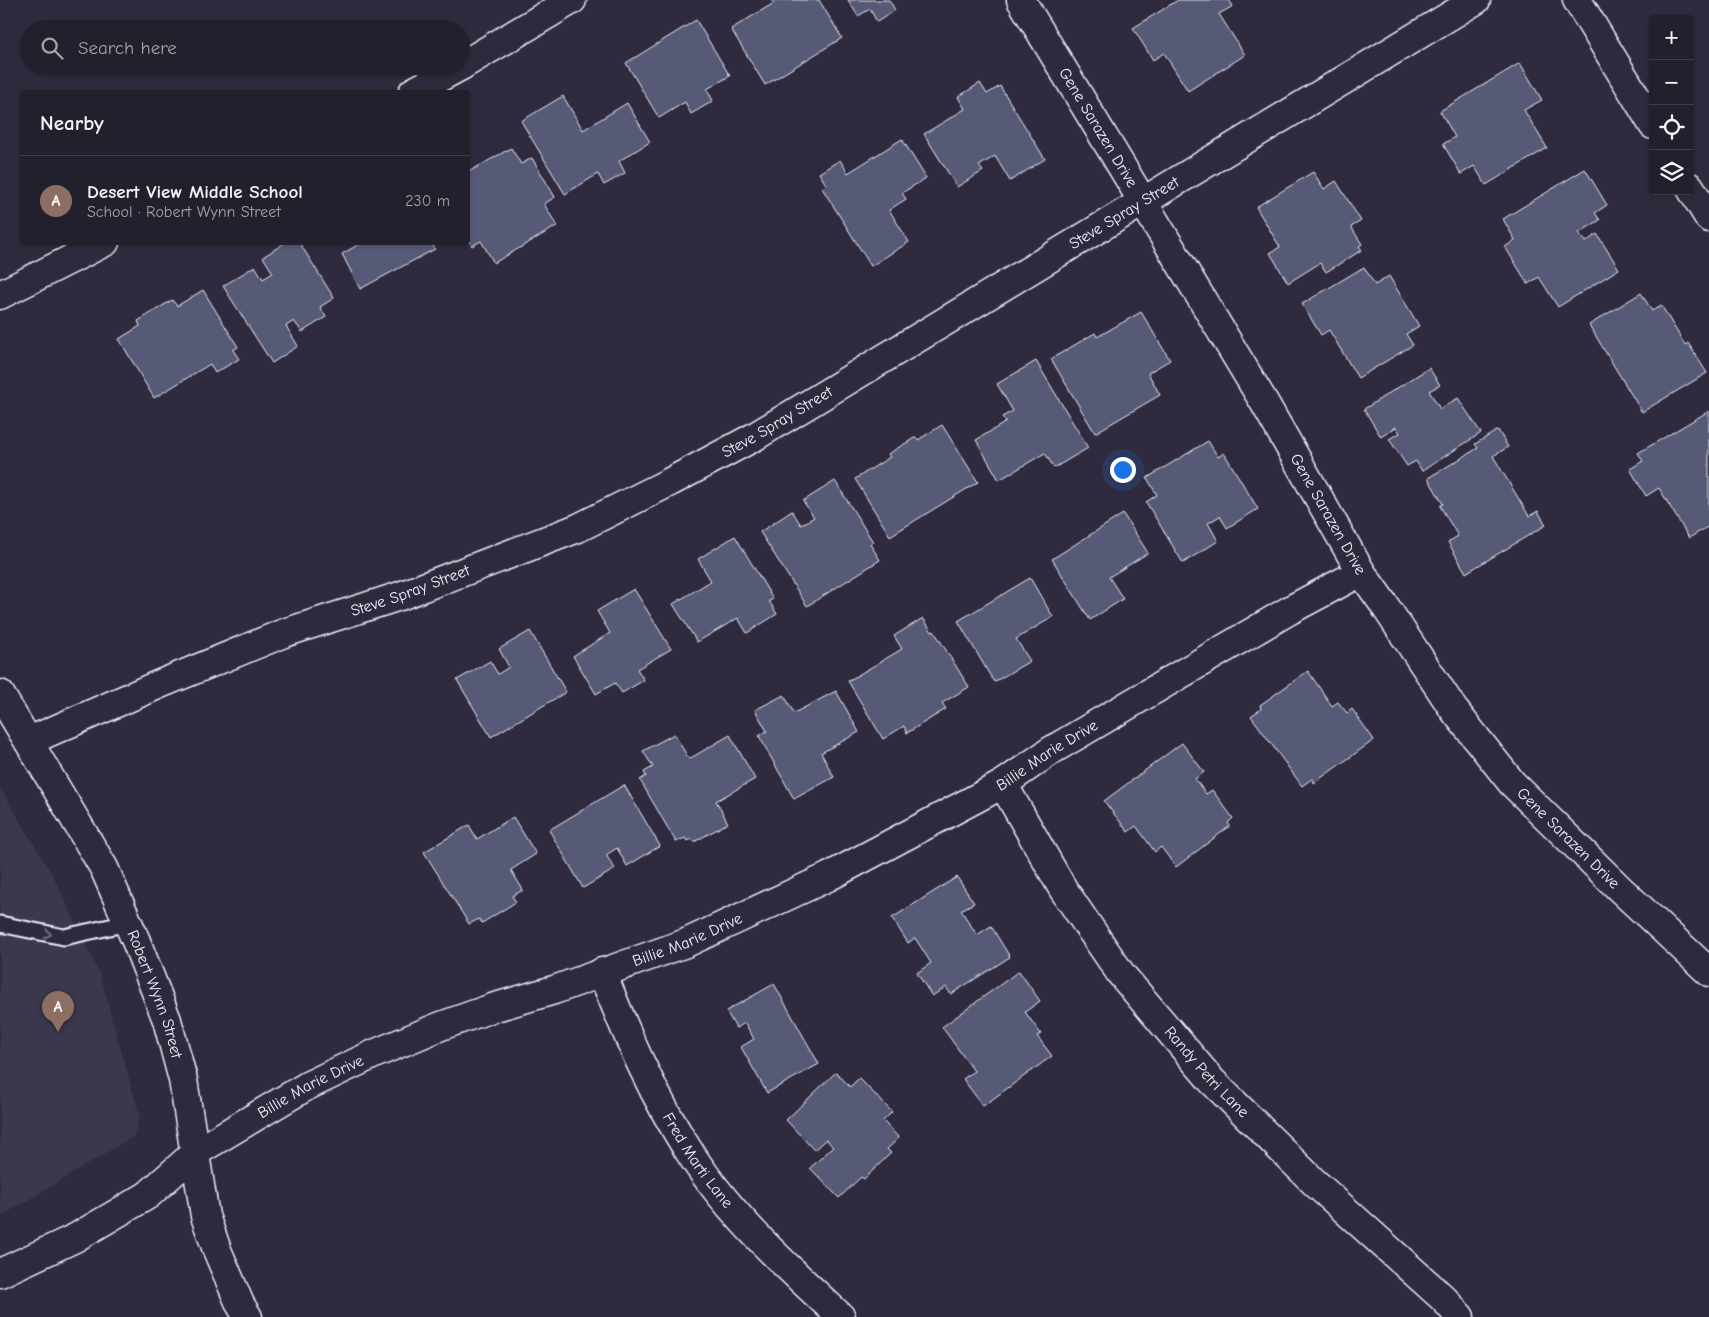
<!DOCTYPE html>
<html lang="en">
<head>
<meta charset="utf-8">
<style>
  body { margin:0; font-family:"Comic Neue",sans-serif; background:#2b2836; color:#f1f3f6 }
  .controls { position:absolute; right:15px; top:15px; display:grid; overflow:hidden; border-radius:5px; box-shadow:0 1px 4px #0004 }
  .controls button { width:45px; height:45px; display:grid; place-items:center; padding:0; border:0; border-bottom:1px solid #403e4a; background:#23202e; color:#f1f3f6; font:25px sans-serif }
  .you { position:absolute; left:1122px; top:469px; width:18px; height:18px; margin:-12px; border:4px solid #fff; border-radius:50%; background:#1a73e8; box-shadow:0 0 0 8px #1a73e833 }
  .badge { display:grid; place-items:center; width:32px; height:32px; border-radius:50%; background:#d93025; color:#fff; font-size:16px; font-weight:700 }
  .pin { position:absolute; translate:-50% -41px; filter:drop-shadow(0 1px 2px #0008) }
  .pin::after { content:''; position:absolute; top:26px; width:18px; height:15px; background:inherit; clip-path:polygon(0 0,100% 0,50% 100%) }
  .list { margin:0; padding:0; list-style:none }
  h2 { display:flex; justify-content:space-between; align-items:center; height:65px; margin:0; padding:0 20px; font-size:21px }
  h2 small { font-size:16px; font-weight:400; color:#a3a3aa }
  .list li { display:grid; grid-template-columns:32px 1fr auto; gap:15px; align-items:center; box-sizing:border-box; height:90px; padding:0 20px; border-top:1px solid #403e4a }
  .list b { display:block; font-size:19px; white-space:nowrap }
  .list p { margin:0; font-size:16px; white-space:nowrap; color:#a3a3aa }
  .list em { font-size:16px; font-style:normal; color:#a3a3aa }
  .icon { flex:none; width:28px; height:28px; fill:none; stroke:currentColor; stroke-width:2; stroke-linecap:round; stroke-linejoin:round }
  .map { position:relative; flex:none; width:1709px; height:1317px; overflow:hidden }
  .search { position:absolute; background:#23202e; box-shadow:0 1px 4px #0004; left:20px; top:20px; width:450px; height:55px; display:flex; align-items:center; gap:12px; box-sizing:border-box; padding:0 18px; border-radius:28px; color:#a3a3aa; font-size:19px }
  .panel { position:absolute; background:#23202e; box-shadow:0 1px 4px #0004; left:20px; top:90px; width:450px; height:155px; border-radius:5px }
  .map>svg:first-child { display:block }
</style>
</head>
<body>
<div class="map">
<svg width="1709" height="1317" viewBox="0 0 1709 1317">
  <rect width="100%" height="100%" fill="#2f2a3d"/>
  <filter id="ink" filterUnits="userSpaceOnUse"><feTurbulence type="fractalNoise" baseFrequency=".02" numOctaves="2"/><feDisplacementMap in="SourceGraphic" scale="10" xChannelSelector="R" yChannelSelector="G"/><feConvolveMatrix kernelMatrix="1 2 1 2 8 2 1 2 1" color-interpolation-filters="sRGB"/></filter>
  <g filter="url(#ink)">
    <polygon fill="#3b384e" points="0,787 56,881 99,972 140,1117 134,1136 0,1217"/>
    <g fill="#565a76" stroke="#e8f1f8">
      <polygon points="772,0 819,0 842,38 765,85 731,29 774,3"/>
      <polygon points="848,0 889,0 895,10 877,22 870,9 858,16"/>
      <polygon points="1178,0 1229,0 1233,6 1219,14 1245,55 1188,91 1164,53 1153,60 1133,28"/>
      <polygon points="696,20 730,76 707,89 713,101 691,114 685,102 659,118 626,63"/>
      <polygon points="1520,63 1542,100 1524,110 1547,148 1486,185 1474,166 1461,174 1443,144 1455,137 1440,111"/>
      <polygon points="980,83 987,94 1000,86 1045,159 1010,181 995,156 979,166 983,171 957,187 924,134 965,109 958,97"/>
      <polygon points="563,96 583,130 627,103 650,142 619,161 625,173 604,185 598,174 565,194 521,121"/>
      <polygon points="902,139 926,178 902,193 906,199 889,210 909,242 871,266 822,188 827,186 819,173 840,160 848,173"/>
      <polygon points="511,148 521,164 532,158 555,197 544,204 557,226 494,263 481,241 472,246 468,238 468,166 470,171"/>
      <polygon points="1585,169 1607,205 1595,213 1600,220 1579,233 1586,242 1597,234 1619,269 1558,307 1539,277 1528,284 1505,247 1515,240 1503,219"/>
      <polygon points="1313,172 1324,189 1336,181 1361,221 1351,227 1362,244 1359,246 1362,250 1326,272 1320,263 1288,283 1270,253 1280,247 1256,207"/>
      <polygon points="286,242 299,242 334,298 320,307 326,317 302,332 294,321 286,326 298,346 272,363 223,286 255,266 263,279 273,273 263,257"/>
      <polygon points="363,242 431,242 435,249 360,289 342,254"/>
      <polygon points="1364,267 1375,285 1389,276 1419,326 1406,334 1413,345 1358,378 1329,330 1321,335 1302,304"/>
      <polygon points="203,290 238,347 233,350 239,359 215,373 210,364 154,398 119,339 140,326 138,321 172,300 177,306"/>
      <polygon points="1641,293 1652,311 1661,305 1685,345 1688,343 1707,373 1642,412 1589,325"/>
      <polygon points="1141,312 1170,360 1148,373 1160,395 1095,433 1051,359 1095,333 1097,337"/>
      <polygon points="1036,361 1088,448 1054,468 1045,453 999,480 976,440 1006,422 1002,417 1013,411 997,384"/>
      <polygon points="1429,368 1440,385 1429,391 1440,409 1458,398 1481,433 1422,471 1416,461 1407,466 1389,439 1400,433 1396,427 1381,437 1364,409"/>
      <polygon points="1709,411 1709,526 1689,538 1659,488 1646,496 1630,469 1643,461 1638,453"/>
      <polygon points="942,425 978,482 890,536 855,479 890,457 888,454 916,437 918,440"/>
      <polygon points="1498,430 1508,447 1493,456 1529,516 1538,511 1546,525 1466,573 1448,542 1458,536 1440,506 1443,504 1428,478 1478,448 1475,444"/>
      <polygon points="1208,441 1218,457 1224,453 1258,509 1227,528 1220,516 1208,523 1218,541 1183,563 1146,502 1157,495 1147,478"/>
      <polygon points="835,481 873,542 870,544 880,560 807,606 760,532 792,511 801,525 814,517 803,501"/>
      <polygon points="1123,514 1148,553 1109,577 1123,599 1090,620 1052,559"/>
      <polygon points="735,536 773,599 769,601 777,614 747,633 738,618 697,642 673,604 711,581 698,559"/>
      <polygon points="1030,578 1053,617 1016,639 1030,661 994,682 958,621"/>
      <polygon points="634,589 671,649 637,669 644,680 622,693 615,683 596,694 573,656 610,633 597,611"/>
      <polygon points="923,618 932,632 934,631 969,687 942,703 946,709 907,733 904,726 883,739 848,681 902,649 894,636"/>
      <polygon points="530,631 566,692 491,737 457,680 490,661 498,674 509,667 499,649"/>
      <polygon points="1308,671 1332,706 1338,702 1347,713 1352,709 1374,740 1314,783 1313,778 1302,786 1251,716 1261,709 1260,705"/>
      <polygon points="836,691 859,732 821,753 834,777 794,799 759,736 767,731 755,710 784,695 794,713"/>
      <polygon points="674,734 689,759 730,735 755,779 716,801 728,823 694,842 692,839 687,841 685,838 676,842 640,780 646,776 644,772 653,767 643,751"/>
      <polygon points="1182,743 1204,772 1195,779 1206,794 1212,790 1233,818 1228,823 1230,826 1176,867 1161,847 1155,852 1136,826 1128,832 1104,801"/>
      <polygon points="624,785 660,846 627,866 617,848 606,855 615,869 583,888 549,830"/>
      <polygon points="513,817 536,854 511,870 523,890 512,896 516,902 482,923 479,919 469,924 424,852 469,825 477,839"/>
      <polygon points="957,877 974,903 961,910 977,935 991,926 1010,957 951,994 946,987 932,996 917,973 931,963 915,938 908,943 892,918"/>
      <polygon points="1019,971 1040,1001 1025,1012 1041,1034 1037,1036 1052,1056 983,1106 963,1079 974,1071 942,1027"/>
      <polygon points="774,984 819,1064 767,1093 741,1047 754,1039 745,1023 736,1028 726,1011"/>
      <polygon points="836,1072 850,1087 859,1078 892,1112 883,1121 899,1138 887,1149 891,1153 864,1179 861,1177 839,1198 810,1168 833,1147 826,1139 814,1150 786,1120"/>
    </g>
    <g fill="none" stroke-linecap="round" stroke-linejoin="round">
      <defs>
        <polyline id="lane" points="0,924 64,937 128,923"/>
        <g id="street">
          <path id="s1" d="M1021 0 1264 402 1361 572 1383 603 1454 710 1512 783 1620 889 1709 972"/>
          <polyline points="1577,0 1653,125"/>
          <polyline points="461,66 572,0"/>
          <polyline points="413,92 461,66"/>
          <polyline points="1690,187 1709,218"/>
          <polyline points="0,295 105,242"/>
          <path id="s2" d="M0 694 104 868 136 941 167 1020 183 1080 205 1216 217 1250 240 1304 248 1317"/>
          <path id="s3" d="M29 741 160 684 284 633 400 596 578 528 670 482 754 437 1476 0"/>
          <path id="s4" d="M1003 784 1063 889 1121 974 1212 1081 1314 1182 1444 1299 1460 1317"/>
          <path id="s5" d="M602 972C627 1036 654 1098 692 1156 732 1217 787 1267 841 1317"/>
          <path id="s6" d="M0 1273 75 1238 148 1195 196 1152 307 1086 374 1054 441 1026 492 1008 554 990 686 943 828 877 1003 784 1052 750 1290 610 1361 572"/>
        </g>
      </defs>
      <use href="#lane" stroke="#e8f1f8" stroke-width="19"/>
      <use href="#street" stroke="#e8f1f8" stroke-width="31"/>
      <use href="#lane" stroke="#2f2a3d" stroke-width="15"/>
      <use href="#street" stroke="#2f2a3d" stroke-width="28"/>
    </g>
    <defs><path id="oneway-chevron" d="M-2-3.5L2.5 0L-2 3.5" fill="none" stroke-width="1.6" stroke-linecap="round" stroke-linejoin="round" transform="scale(1.25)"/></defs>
    <use stroke="#70707e" href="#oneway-chevron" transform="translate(48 934) rotate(11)"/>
  </g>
  <g text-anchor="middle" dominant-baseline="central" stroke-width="4.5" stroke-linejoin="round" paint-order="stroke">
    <g font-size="16" fill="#e8f1f8" stroke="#2f2a3d">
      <text stroke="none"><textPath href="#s1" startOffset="149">Gene Sarazen Drive</textPath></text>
      <text stroke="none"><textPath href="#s3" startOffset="1220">Steve Spray Street</textPath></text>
      <text stroke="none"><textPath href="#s3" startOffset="815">Steve Spray Street</textPath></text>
      <text stroke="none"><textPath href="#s1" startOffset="599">Gene Sarazen Drive</textPath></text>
      <text stroke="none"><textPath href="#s3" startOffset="410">Steve Spray Street</textPath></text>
      <text stroke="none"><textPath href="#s6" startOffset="1174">Billie Marie Drive</textPath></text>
      <text stroke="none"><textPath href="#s1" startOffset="1004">Gene Sarazen Drive</textPath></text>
      <text stroke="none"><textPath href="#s6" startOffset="769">Billie Marie Drive</textPath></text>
      <text stroke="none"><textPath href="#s2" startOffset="339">Robert Wynn Street</textPath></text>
      <text stroke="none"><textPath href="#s4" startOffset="354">Randy Petri Lane</textPath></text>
      <text stroke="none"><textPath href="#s6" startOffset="364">Billie Marie Drive</textPath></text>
      <text stroke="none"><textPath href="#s5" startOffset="212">Fred Marti Lane</textPath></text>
    </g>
  </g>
</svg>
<div class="controls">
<button>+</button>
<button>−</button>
<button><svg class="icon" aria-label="locate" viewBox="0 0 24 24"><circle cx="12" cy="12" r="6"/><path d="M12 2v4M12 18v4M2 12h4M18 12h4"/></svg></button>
<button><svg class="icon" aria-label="layers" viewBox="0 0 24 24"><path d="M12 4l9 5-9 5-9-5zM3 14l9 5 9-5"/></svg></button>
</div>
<div class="you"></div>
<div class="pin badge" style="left:58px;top:1032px;background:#8d6e63">A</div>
<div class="search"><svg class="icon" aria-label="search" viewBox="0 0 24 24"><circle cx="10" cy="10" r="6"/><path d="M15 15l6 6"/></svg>Search here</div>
<section class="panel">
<h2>Nearby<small></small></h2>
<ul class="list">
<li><span class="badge" style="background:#8d6e63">A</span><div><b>Desert View Middle School</b><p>School · Robert Wynn Street</p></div><em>230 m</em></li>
</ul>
</section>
</div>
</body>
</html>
